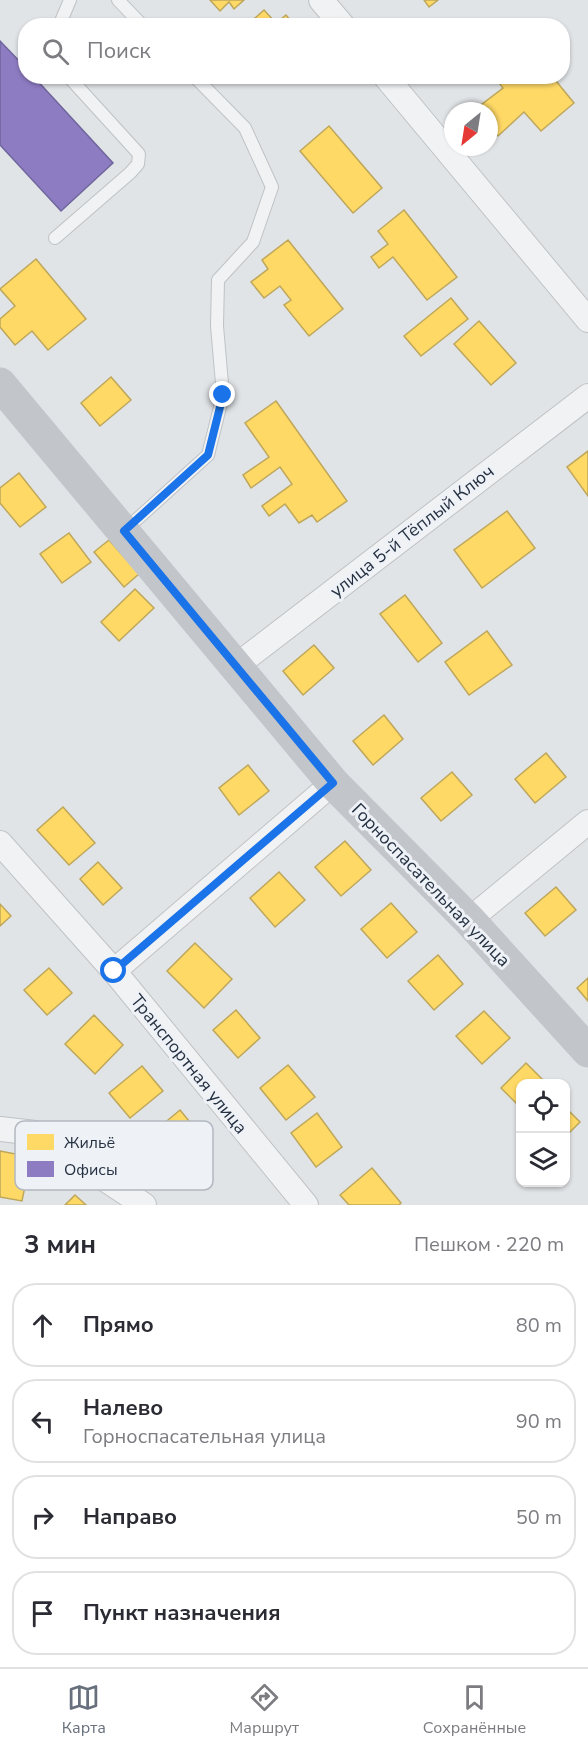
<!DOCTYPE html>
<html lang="ru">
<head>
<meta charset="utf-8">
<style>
  body { margin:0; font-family:"Nunito Sans",sans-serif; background:#f7f7f7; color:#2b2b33 }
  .controls { position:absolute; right:18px; bottom:18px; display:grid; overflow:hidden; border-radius:12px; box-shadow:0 2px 4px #0004 }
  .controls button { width:54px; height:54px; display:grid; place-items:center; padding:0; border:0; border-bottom:2px solid #e1e1e2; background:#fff; color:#2b2b33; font:30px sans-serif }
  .compass { position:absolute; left:444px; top:102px; width:54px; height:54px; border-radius:50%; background:#fff; box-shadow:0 2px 4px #0004; rotate:210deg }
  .stop { position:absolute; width:18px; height:18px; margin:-14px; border:4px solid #1a73e8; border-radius:50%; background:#fff }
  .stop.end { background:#1a73e8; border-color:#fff; box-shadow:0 2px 6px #0008 }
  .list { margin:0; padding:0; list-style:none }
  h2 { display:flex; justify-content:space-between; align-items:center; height:78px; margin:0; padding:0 24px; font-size:26px }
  h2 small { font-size:20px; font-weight:400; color:#7c7c81 }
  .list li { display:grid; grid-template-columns:39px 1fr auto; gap:18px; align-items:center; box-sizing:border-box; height:84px; margin:0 12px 12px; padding:0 12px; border:2px solid #e1e1e2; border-radius:24px }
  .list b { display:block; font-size:22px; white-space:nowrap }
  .list p { margin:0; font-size:20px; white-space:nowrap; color:#7c7c81 }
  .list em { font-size:20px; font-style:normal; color:#7c7c81 }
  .icon { flex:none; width:33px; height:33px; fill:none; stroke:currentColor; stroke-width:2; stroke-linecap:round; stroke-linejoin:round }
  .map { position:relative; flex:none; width:588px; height:1205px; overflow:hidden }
  .search { position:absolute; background:#fff; box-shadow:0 2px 4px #0004; left:18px; right:18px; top:18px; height:66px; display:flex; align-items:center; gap:15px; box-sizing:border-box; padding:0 21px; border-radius:24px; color:#7c7c81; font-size:22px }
  .sheet { height:462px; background:#fff }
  nav { display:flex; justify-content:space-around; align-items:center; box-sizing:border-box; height:84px; border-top:2px solid #e1e1e2; background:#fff; font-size:16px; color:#7c7c81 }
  nav a { display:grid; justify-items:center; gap:3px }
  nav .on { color:#67707c }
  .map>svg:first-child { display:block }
</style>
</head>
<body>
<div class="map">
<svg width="588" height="1205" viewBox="0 0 588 1205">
  <rect width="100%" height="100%" fill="#e1e4e7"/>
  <g fill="#ffd966" stroke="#bea75b" stroke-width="1.5">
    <polygon points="210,0 244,0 234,9 229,2 220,11"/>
    <polygon points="424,0 438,0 429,7"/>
    <polygon points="264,10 276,23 286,15 295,26 246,26"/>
    <polygon points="494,76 552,76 574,103 541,131 524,112 498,136 489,124 489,111 479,111 477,108 503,88"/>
    <polygon points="329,126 382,188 353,213 300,151"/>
    <polygon points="404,210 457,277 427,300 393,257 379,268 371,257 388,244 378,231"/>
    <polygon points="288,240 343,309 309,336 284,305 291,300 280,286 264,298 251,282 268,269 262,260"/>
    <polygon points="36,259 86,319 48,350 32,331 15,345 0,327 0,319 15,306 0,289"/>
    <polygon points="451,298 468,319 421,356 404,336"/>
    <polygon points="479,321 516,363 491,385 454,344"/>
    <polygon points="111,377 131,400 100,426 81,403"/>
    <polygon points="276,401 347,501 317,522 312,515 299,523 285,504 269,516 262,506 292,484 280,467 251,488 243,475 269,457 245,423"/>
    <polygon points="588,451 588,496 567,467"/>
    <polygon points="19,473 46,507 20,527 0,503 0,488"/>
    <polygon points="507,511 535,548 482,588 454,550"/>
    <polygon points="69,533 91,562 62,583 40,554"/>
    <polygon points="109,540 139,574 124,587 94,552"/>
    <polygon points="135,589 154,608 119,641 101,622"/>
    <polygon points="405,595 442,643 418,662 380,614"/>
    <polygon points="487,631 512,665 469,695 445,662"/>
    <polygon points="314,645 334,668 303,695 283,671"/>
    <polygon points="384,715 403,739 373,765 353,741"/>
    <polygon points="546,753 566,777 535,803 515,779"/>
    <polygon points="248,765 269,791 239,815 219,788"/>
    <polygon points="452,772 472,795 441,821 421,798"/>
    <polygon points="63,807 95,843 69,865 37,830"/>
    <polygon points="345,841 371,870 341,896 315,867"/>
    <polygon points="98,862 122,888 103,905 80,879"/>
    <polygon points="279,872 305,900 275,927 250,898"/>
    <polygon points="556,887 576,910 545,936 525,913"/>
    <polygon points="391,903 417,932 387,958 361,929"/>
    <polygon points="0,904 11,916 0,926"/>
    <polygon points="195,943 232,979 204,1008 167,971"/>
    <polygon points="438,955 463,984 434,1010 408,981"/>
    <polygon points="49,968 72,993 47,1015 24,990"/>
    <polygon points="588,978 588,1001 577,988"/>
    <polygon points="236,1010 260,1038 238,1058 213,1030"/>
    <polygon points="484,1011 510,1038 482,1064 456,1036"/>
    <polygon points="94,1015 123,1045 95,1074 65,1044"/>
    <polygon points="526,1063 547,1084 520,1084 520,1107 501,1088"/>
    <polygon points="288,1065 315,1097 286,1120 260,1088"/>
    <polygon points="142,1066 163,1091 130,1118 109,1093"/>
    <polygon points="566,1108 580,1122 566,1136"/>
    <polygon points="180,1110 198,1132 169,1156 150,1135"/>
    <polygon points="317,1113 342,1147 316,1167 291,1133"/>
    <polygon points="0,1151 31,1157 22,1201 0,1197"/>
    <polygon points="372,1168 401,1203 399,1205 349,1205 340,1195"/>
    <polygon points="75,1195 86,1205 65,1205"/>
  </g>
  <polygon fill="#8e7cc3" stroke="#6f669c" stroke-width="1.5" points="0,41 26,68 26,76 33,76 113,163 61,211 0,145"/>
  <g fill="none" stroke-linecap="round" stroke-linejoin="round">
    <defs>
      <g id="lane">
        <polyline points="118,0 143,26"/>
        <polyline points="59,26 70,0"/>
        <polyline points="55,238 130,173 138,164 139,154 68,76"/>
        <polyline points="124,531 208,455 223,395 217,326 218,280 253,242 272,187 245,128 194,76"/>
      </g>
      <g id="street">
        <polyline points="321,0 343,26"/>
        <polyline points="385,76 588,320"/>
        <polyline points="236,666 588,396"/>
        <polyline points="0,843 114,971 306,1205"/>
        <polyline points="469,920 588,822"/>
        <polyline points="114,971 333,783"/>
        <polyline points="0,1129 35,1133 144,1205"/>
      </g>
    </defs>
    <use href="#lane" stroke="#bfc2c5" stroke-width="14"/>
    <use href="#street" stroke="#bfc2c5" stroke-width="26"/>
    <use href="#lane" stroke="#f1f2f3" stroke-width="12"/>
    <use href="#street" stroke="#f1f2f3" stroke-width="24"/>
    <polyline stroke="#c2c5c9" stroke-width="33" points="0,384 333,783 469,920 588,1051"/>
  </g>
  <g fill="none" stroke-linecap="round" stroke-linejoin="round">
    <polyline stroke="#1a73e8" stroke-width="8" points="114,971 333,783 124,531 208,455 223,395"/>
  </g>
  <g text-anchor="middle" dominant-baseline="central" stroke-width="6" stroke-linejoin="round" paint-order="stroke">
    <g font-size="18" fill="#263142" stroke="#eef2f7">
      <text transform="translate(412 531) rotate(-38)">улица 5-й Тёплый Ключ</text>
      <text transform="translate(431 885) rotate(46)">Горноспасательная улица</text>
      <text transform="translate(189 1064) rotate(51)">Транспортная улица</text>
    </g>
  </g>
  <rect x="15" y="1121" width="198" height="69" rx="9" fill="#eef2f7" stroke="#b2b8c1" stroke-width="1.5"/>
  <rect x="27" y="1134" width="27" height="16" fill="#ffd966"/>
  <rect x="27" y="1161" width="27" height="16" fill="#8e7cc3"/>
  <g font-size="16" fill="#263142">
    <text x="64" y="1148">Жильё</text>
    <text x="64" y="1175">Офисы</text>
  </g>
</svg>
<div class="controls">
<button><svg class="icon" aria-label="locate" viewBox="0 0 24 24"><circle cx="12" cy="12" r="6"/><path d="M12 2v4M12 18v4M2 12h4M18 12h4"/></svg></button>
<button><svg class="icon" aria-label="layers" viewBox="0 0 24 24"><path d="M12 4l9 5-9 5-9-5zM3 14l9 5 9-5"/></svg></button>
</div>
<svg class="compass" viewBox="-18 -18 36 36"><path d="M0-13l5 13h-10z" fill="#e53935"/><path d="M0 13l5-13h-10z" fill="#7c7c81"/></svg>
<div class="stop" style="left:114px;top:971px"></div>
<div class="stop end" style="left:223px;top:395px"></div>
<div class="search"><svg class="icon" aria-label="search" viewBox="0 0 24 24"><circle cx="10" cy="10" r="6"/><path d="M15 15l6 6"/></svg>Поиск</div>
</div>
<section class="sheet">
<h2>3 мин<small>Пешком · 220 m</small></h2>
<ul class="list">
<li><svg class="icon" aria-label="ahead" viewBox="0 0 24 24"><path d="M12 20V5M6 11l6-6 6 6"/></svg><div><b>Прямо</b></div><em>80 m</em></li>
<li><svg class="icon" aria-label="left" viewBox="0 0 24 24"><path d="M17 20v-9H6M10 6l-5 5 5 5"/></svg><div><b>Налево</b><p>Горноспасательная улица</p></div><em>90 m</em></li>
<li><svg class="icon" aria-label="right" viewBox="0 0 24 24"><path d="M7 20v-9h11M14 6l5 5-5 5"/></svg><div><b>Направо</b></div><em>50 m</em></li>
<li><svg class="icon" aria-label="arrive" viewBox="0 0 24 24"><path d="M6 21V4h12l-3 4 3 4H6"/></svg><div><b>Пункт назначения</b></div></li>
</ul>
</section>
<nav>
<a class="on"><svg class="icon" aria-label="map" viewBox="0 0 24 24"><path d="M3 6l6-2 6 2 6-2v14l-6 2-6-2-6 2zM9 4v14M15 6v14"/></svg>Карта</a>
<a><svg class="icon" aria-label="directions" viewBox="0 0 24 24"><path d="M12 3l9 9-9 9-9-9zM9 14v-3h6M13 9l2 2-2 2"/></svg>Маршрут</a>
<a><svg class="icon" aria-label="saved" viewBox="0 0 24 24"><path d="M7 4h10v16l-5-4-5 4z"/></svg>Сохранённые</a>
</nav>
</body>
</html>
